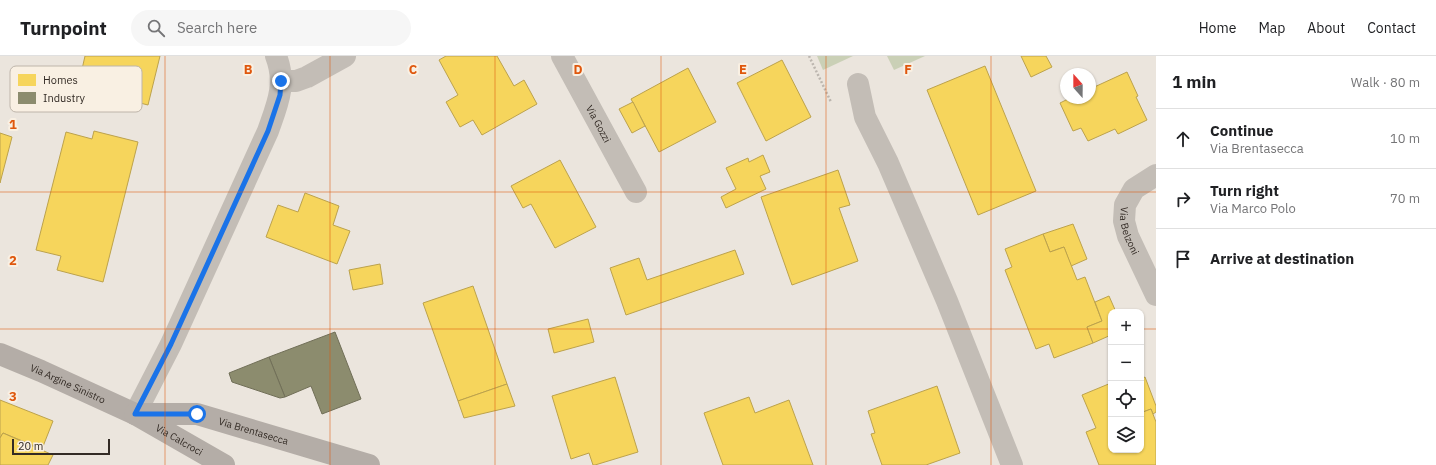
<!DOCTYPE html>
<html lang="en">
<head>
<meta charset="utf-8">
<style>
  body { margin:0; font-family:"IBM Plex Sans",sans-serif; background:#f6f6f6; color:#202124 }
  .controls { position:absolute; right:12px; bottom:12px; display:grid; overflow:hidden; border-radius:8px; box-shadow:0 1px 3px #0004 }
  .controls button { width:36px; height:36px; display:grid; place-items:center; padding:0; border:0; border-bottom:1px solid #e0e0e0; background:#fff; color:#202124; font:20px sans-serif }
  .compass { position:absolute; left:1060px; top:12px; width:36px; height:36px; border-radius:50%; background:#fff; box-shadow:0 1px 3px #0004; rotate:339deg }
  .scale { position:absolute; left:12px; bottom:10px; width:98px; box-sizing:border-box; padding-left:4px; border:2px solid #332b25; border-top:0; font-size:11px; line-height:14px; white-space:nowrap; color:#332b25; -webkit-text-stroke:3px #f9f0e3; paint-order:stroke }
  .stop { position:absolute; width:12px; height:12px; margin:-9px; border:3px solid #1a73e8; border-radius:50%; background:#fff }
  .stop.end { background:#1a73e8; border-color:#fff; box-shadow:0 1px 4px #0008 }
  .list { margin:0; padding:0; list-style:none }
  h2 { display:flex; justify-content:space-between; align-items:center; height:52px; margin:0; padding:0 16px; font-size:17px }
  h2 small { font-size:13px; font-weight:400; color:#757577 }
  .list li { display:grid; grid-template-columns:26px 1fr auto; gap:12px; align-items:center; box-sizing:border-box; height:60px; padding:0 16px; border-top:1px solid #e0e0e0 }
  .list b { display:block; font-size:15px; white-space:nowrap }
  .list p { margin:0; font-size:13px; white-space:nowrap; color:#757577 }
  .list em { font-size:13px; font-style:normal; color:#757577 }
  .icon { flex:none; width:22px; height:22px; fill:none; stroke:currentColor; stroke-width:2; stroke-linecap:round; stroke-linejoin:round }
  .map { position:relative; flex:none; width:1156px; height:409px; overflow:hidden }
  header { display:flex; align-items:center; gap:24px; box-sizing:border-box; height:56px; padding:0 20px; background:#fff; border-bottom:1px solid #e0e0e0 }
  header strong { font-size:19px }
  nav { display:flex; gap:22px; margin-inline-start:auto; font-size:14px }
  .search { width:280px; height:36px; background:#f6f6f6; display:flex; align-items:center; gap:10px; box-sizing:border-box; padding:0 14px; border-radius:22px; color:#757577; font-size:15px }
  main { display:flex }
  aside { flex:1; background:#fff }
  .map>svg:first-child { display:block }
</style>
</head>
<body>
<header>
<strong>Turnpoint</strong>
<div class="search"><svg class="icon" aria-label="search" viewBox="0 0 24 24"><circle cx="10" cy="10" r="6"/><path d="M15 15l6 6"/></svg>Search here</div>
<nav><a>Home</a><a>Map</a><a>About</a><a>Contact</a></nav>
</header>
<main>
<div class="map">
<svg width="1156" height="409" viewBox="0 0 1156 409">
  <rect width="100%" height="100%" fill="#ebe5dd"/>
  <g fill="#cad0b6">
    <polygon points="817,0 853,0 823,14"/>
    <polygon points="887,0 925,0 894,14"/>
  </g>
  <g fill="#f6d55c" stroke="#bca24c">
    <polygon points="85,0 160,0 148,49 100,37 102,27 80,22"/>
    <polygon points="446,0 497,0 514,30 524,24 537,48 482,79 473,64 460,71 446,46 458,39 439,4"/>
    <polygon points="1021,0 1046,0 1052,11 1031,21"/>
    <polygon points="782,4 811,61 766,85 737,27"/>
    <polygon points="985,10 1036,135 978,159 927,34"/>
    <polygon points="688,12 716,66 659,96 631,43"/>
    <polygon points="1127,16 1138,40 1136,41 1147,64 1118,78 1115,73 1088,85 1081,72 1073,75 1060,47 1070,42 1090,42 1090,33"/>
    <polygon points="633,46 645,70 632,77 619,53"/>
    <polygon points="94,75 138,86 103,226 57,214 61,200 36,194 66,76 92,83"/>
    <polygon points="0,77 12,81 0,127"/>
    <polygon points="763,99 770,116 760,120 766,133 726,152 721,141 736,133 726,112 748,102 749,106"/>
    <polygon points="560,104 596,171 555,192 531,148 523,152 511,130"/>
    <polygon points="838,114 850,149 839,152 858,205 792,229 761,141"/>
    <polygon points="305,137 339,150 333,169 350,175 337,208 266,181 278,149 298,156"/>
    <polygon points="1073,168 1087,203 1071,210 1064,191 1050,196 1043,178"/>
    <polygon points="1043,178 1050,196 1064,191 1077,224 1085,221 1102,265 1087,271 1093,287 1054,302 1049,288 1036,293 1005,214 1012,211 1005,193"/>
    <polygon points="735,194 744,218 626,259 610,212 639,202 647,224"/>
    <polygon points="380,208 383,228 353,234 349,214"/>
    <polygon points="473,230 507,328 458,345 423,247"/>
    <polygon points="1109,240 1116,256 1111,256 1111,279 1093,287 1087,271 1102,265 1095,246"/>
    <polygon points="588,263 594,286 554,297 548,273"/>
    <polygon points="615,321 638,396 595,409 593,409 589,397 571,403 552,340"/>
    <polygon points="1145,321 1156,350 1156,356 1153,358 1151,353 1143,356 1141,351 1141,323"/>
    <polygon points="1111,327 1111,394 1141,394 1141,351 1143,356 1151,353 1156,366 1156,409 1099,409 1086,376 1096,372 1082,339"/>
    <polygon points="507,328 515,350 464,362 458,345"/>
    <polygon points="937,330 960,397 926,409 882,409 871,378 875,377 868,355"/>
    <polygon points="749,341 755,357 789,344 813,409 723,409 704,357"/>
    <polygon points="0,344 53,365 42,393 3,377 0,382"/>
    <polygon points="3,377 53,399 48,409 0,409 0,382"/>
  </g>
  <g fill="#8c8c6e" stroke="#716f58">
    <polygon points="335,276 361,343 322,358 311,330 285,341 269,301"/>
    <polygon points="269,301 285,341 280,342 232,326 229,317"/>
  </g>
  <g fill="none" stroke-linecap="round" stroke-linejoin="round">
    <polyline stroke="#bcb6af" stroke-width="2.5" stroke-dasharray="2 2" stroke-linecap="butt" points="809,0 831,46"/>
    <g stroke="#c3bdb6" stroke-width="22">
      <path id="s1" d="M562 0 636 136"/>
      <polyline points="281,25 296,25 307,21 345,0"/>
      <polyline points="858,28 865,61 888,107 947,245 1012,409"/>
      <path id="s2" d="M1156 119 1134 133 1125 149 1124 165 1128 180 1156 239"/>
      <path d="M135 358 171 288 268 75C277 49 287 28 276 0"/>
    </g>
    <g stroke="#b4ada7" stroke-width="22">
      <path id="s3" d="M0 298 41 315 135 358 224 409"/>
      <path id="s4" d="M135 358H197L369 409"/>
    </g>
  </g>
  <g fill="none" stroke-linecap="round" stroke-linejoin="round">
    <polyline stroke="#1a73e8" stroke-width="5" points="197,358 135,358 171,288 268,75 280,39 281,25"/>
  </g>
  <path fill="none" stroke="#df570d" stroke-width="1" stroke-opacity="0.55" d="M165 0V409M330 0V409M495 0V409M661 0V409M826 0V409M991 0V409M0 136H1156M0 273H1111M1141 273H1156"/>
  <g text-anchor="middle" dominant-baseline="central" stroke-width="4" stroke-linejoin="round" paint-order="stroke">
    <g font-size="10" fill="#332b25" stroke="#f9f0e3">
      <text stroke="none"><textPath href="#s1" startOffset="77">Via Gozzi</textPath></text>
      <text stroke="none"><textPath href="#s2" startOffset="71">Via Belzoni</textPath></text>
      <text stroke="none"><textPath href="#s3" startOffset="74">Via Argine Sinistro</textPath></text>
      <text stroke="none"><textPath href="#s4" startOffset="121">Via Brentasecca</textPath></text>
      <text stroke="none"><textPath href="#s3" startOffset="199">Via Calcroci</textPath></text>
    </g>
  </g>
  <rect x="10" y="10" width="132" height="46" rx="6" fill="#f9f0e3" stroke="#beb5aa" stroke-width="1"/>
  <rect x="18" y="18" width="18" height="12" fill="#f6d55c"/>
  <rect x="18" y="36" width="18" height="12" fill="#8c8c6e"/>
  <g font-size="11" fill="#332b25">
    <text x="43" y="28">Homes</text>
    <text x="43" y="46">Industry</text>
  </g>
  <g font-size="13" text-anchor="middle" font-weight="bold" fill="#df570d" stroke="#f9f0e3" stroke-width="4" stroke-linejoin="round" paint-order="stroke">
    <text x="248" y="18">B</text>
    <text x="413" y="18">C</text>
    <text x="578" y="18">D</text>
    <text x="743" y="18">E</text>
    <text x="908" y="18">F</text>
    <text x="13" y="73">1</text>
    <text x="13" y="209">2</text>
    <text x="13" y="345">3</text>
  </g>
</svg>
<div class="controls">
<button>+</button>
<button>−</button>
<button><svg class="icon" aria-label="locate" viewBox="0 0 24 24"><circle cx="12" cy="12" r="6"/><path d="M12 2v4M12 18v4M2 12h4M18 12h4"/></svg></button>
<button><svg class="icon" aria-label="layers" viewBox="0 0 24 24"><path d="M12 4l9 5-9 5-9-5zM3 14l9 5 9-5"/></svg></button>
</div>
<svg class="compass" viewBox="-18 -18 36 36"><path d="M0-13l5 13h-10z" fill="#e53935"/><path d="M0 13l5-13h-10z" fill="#757577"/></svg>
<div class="scale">20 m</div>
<div class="stop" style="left:197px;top:358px"></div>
<div class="stop end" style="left:281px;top:25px"></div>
</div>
<aside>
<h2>1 min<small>Walk · 80 m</small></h2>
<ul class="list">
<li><svg class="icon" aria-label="ahead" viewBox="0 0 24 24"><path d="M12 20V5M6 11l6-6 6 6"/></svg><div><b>Continue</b><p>Via Brentasecca</p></div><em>10 m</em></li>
<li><svg class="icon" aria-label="right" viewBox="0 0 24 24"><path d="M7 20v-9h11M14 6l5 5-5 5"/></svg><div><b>Turn right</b><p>Via Marco Polo</p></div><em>70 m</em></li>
<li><svg class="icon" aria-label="arrive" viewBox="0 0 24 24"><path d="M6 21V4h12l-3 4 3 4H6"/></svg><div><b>Arrive at destination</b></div></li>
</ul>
</aside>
</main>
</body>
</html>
